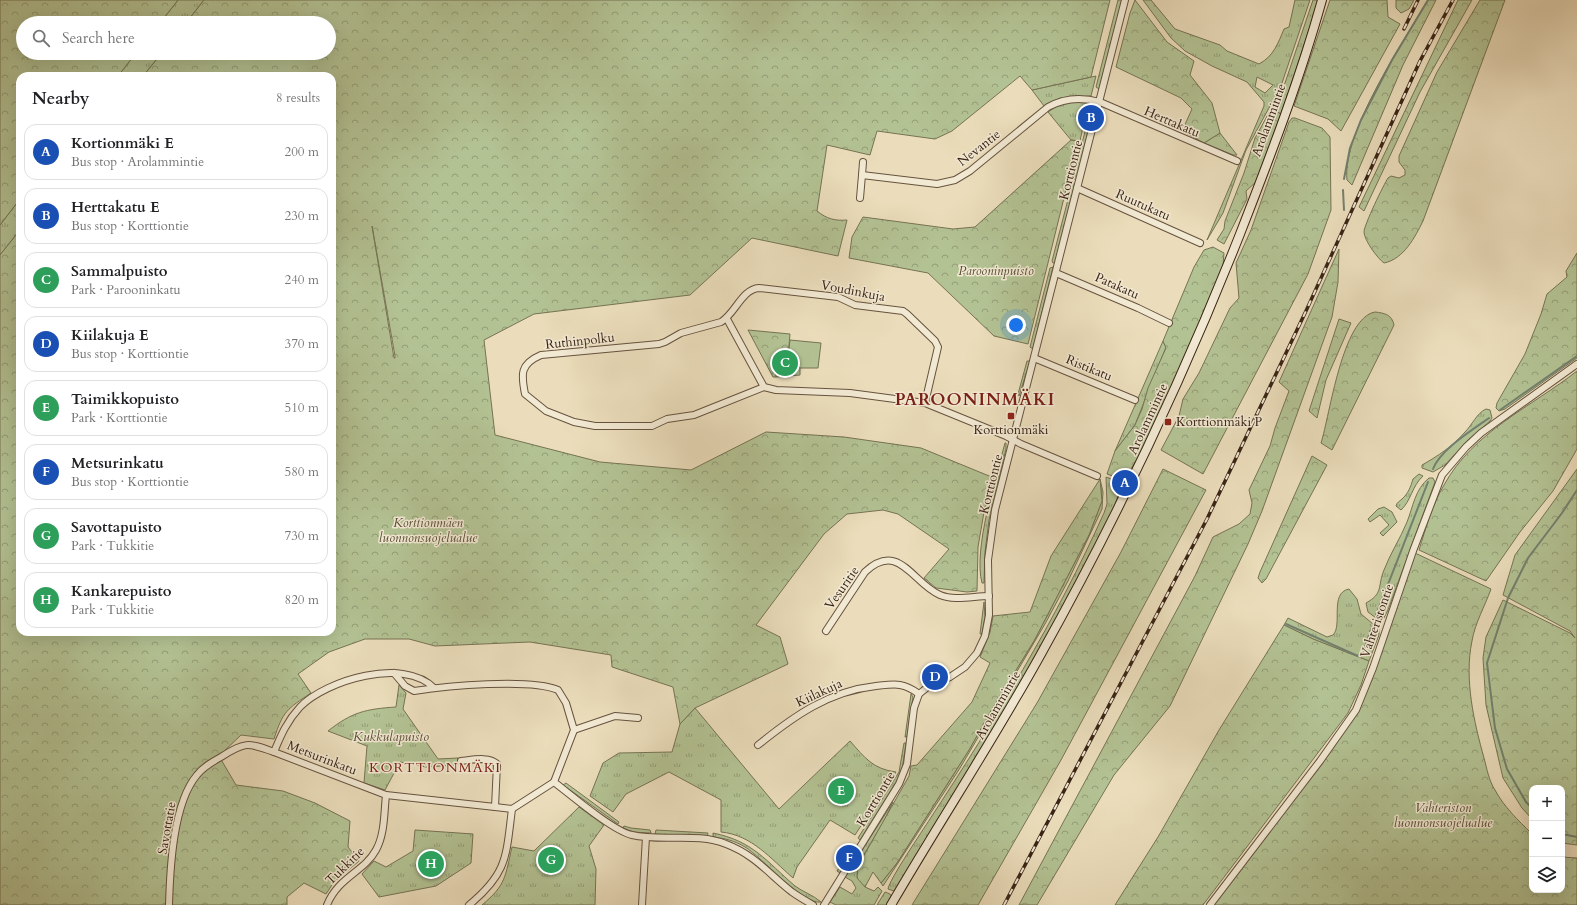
<!DOCTYPE html>
<html lang="en">
<head>
<meta charset="utf-8">
<style>
  body { margin:0; font-family:Cardo,serif; background:#f6f6f6; color:#202124 }
  .controls { position:absolute; right:12px; bottom:12px; display:grid; overflow:hidden; border-radius:8px; box-shadow:0 4px 16px #0002 }
  .controls button { width:36px; height:36px; display:grid; place-items:center; padding:0; border:0; border-bottom:1px solid #e0e0e0; background:#fff; color:#202124; font:20px sans-serif }
  .you { position:absolute; left:1016px; top:325px; width:14px; height:14px; margin:-10px; border:3px solid #fff; border-radius:50%; background:#1a73e8; box-shadow:0 0 0 6px #1a73e833 }
  .badge { display:grid; place-items:center; width:26px; height:26px; border-radius:50%; background:#8f2418; color:#fff; font-size:13px; font-weight:700 }
  .pin { position:absolute; translate:-50% -50%; border:2px solid #fff; box-shadow:0 1px 4px #0006 }
  .list { margin:0; padding:0; list-style:none }
  h2 { display:flex; justify-content:space-between; align-items:center; height:52px; margin:0; padding:0 16px; font-size:17px }
  h2 small { font-size:13px; font-weight:400; color:#757577 }
  .list li { display:grid; grid-template-columns:26px 1fr auto; gap:12px; align-items:center; box-sizing:border-box; height:56px; margin:0 8px 8px; padding:0 8px; border:1px solid #e0e0e0; border-radius:12px }
  .list b { display:block; font-size:15px; white-space:nowrap }
  .list p { margin:0; font-size:13px; white-space:nowrap; color:#757577 }
  .list em { font-size:13px; font-style:normal; color:#757577 }
  .icon { flex:none; width:22px; height:22px; fill:none; stroke:currentColor; stroke-width:2; stroke-linecap:round; stroke-linejoin:round }
  .map { position:relative; flex:none; width:1577px; height:905px; overflow:hidden }
  .search { position:absolute; background:#fff; box-shadow:0 4px 16px #0002; left:16px; top:16px; width:320px; height:44px; display:flex; align-items:center; gap:10px; box-sizing:border-box; padding:0 14px; border-radius:22px; color:#757577; font-size:15px }
  .panel { position:absolute; background:#fff; box-shadow:0 4px 16px #0002; left:16px; top:72px; width:320px; height:564px; border-radius:12px }
  .map>svg:first-child { display:block }
</style>
</head>
<body>
<div class="map">
<svg width="1577" height="905" viewBox="0 0 1577 905">
  <defs>
    <pattern id="grass-tufts" width="24" height="20" patternUnits="userSpaceOnUse"><rect width="24" height="20" fill="#b3c293"/><path d="M3 7l-1-3M5 7V3M7 7l1-3M15 17l-1-3M17 17v-4M19 17l1-3" fill="none" stroke="#939d77"/></pattern>
    <pattern id="forest-crowns" width="20" height="18" patternUnits="userSpaceOnUse"><rect width="20" height="18" fill="#b3c293"/><path d="M2 6a3 3 0 1 1 6 0M12 15a3 3 0 1 1 6 0" fill="none" stroke="#939d77"/></pattern>
  </defs>
  <rect width="100%" height="100%" fill="#ebddbb"/>
  <filter id="stains"><feTurbulence type="fractalNoise" baseFrequency=".005" numOctaves="4"/><feColorMatrix values="0 0 0 0 .2 0 0 0 0 .09 0 0 0 0 .02 0 0 0 .5 -.17"/></filter>
  <radialGradient id="worn" r=".72"><stop offset=".6" stop-color="#630" stop-opacity="0"/><stop offset="1" stop-color="#630" stop-opacity=".3"/></radialGradient>
  <g fill="url(#grass-tufts)" stroke="#767354" fill-rule="evenodd">
    <polygon points="178,0 204,0 186,23 160,23"/>
    <polygon points="1118,0 1122,0 1099,89 1096,87"/>
    <path d="M1143 0H1151L1175 29 1220 45 1227 51 1259 64C1274 56 1278 43 1284 29L1289 27 1295 0H1310L1281 86 1246 150 1223 213 1207 240 1264 106V102L1247 82 1212 66 1185 51 1171 38ZM1257 77 1273 85 1265 93 1255 87Z"/>
    <polygon points="1313,0 1319,0 1281,114 1271,109 1285,83"/>
    <polygon points="136,53 162,53 143,76 118,76"/>
    <polygon points="1096,76 1091,96 1060,98 1044,106 1032,90"/>
    <polygon points="1070,102 1088,103 1080,141 1071,140 1048,112 1057,106"/>
    <polygon points="1088,120 1091,120 1076,180 1073,178"/>
    <polygon points="1220,133 1237,155 1233,155 1204,143"/>
    <polygon points="1072,184 1075,184 1055,263 1053,263 1052,261"/>
    <polygon points="20,199 20,230 0,255 0,225"/>
    <polygon points="1053,267 1033,348 1031,348 1030,347 1050,268"/>
    <polygon points="1163,341 1166,347 1135,425 1115,451"/>
    <polygon points="788,357 800,368 800,375 776,377 774,359"/>
    <polygon points="1027,361 1030,361 1019,396 1018,394"/>
    <path d="M1486 409 1490 410 1492 418 1490 421 1467 441 1445 465 1433 472 1422 468V465C1438 456 1453 446 1465 432 1472 425 1477 413 1486 409Z"/>
    <path d="M1005 443H1006V449L989 520 985 552 984 583H982C973 550 996 477 1005 443Z"/>
    <path d="M1419 474 1423 476C1412 486 1411 501 1401 510L1396 506C1397 502 1399 502 1402 499 1408 494 1411 486 1413 479Z"/>
    <path d="M1106 477 1122 483 1114 508 1054 623 1012 697 894 891 888 889C889 880 923 830 930 819 994 721 1056 620 1104 513L1107 504Z"/>
    <path d="M1429 478H1433L1435 482 1388 610 1384 618H1376L1368 612 1366 603C1384 593 1377 587 1384 570 1390 554 1400 539 1407 522 1413 507 1415 489 1429 478Z"/>
    <polygon points="1100,479 1103,492 1102,509 1068,581 1045,624 960,768 883,886 881,883 897,863 969,750 992,709 1034,641 1089,535 1102,501"/>
    <polygon points="1384,507 1392,512 1397,522 1383,536 1380,533 1389,525 1380,515 1370,522 1368,519 1378,509"/>
    <path d="M1349 589 1357 599 1361 614 1379 629V635L1369 661 1313 639 1284 625 1288 618 1327 637 1333 635C1343 625 1329 593 1349 589Z"/>
    <polygon points="984,602 985,617 982,634 980,634"/>
    <path d="M399 685 406 693 403 709 438 759 458 758 457 765 426 767 400 762 385 790 364 783 367 746 328 731C352 712 366 709 396 707Z"/>
    <polygon points="911,694 913,697 907,737 905,737"/>
    <path d="M695 708 779 809 850 741C865 758 873 769 896 772L855 835 830 820 797 867 793 878C771 859 752 835 721 832V800L669 772 626 794 613 812 590 796 603 763 619 753 672 752 680 724Z"/>
    <polygon points="904,743 906,743 902,770 898,779 860,840 858,838 899,772"/>
    <polygon points="566,783 619,822 618,824 563,785"/>
    <polygon points="893,802 884,821 863,856 865,887 874,891 878,887 882,891 874,905 836,905 830,902 840,887 852,894 856,888 852,881 845,877"/>
    <path d="M579 807 604 825 589 846 596 869 595 905H482C506 885 505 877 512 847L534 851Z"/>
    <polygon points="624,826 631,828 650,830 651,833 631,832 623,828"/>
    <polygon points="415,830 473,834 471,863 436,886 379,897 362,874 374,861 386,867 413,851"/>
    <polygon points="656,830 708,833 707,837 655,834"/>
    <path d="M713 833C753 841 766 861 795 886 803 892 813 895 821 902 802 905 762 857 745 847 735 841 724 838 713 837Z"/>
    <polygon points="853,846 856,847 840,873 837,871"/>
    <polygon points="885,892 890,894 891,896 886,905 877,905"/>
  </g>
  <g fill="url(#forest-crowns)" stroke="#767354" fill-rule="evenodd">
    <polygon points="0,0 178,0 160,23 23,23 23,53 136,53 118,76 20,76 20,199 0,225"/>
    <path d="M204 0H1110L1091 77 1032 90 1020 76 952 131 935 139 877 131 870 155 827 145 817 211C827 219 835 221 847 220L838 256 752 238 690 295 534 314 484 340 495 435 600 462 691 470 766 432 844 437 921 448 994 478 984 512 978 547 977 591 967 592 936 588 924 578 949 549 898 514 883 510 847 514 824 534 756 625 780 637 788 664 695 708 680 724 673 687 612 667 611 655 530 642 435 646 409 639H365L329 652 298 674 311 693C287 709 283 711 274 739L241 735 219 756 236 785 283 791 315 803 350 821 348 847 359 861 334 882 326 894 304 883 287 897V905H0V255L20 230V632H332V76H143L162 53H329V23H186ZM372 226 395 356V358H394Z"/>
    <polygon points="1135,0 1167,42 1194,61 1190,75 1212,103 1220,133 1204,143 1182,131 1192,109 1181,98 1116,67 1130,13"/>
    <polygon points="1330,0 1387,0 1388,17 1400,24 1341,131 1328,119 1294,106"/>
    <polygon points="1396,0 1414,0 1409,9 1401,13 1396,8"/>
    <path d="M1428 0H1436L1403 65 1352 185 1347 180C1342 133 1403 42 1428 0Z"/>
    <polygon points="1458,0 1472,0 1420,92 1364,211 1359,207"/>
    <path d="M1480 0H1505L1423 221C1415 237 1404 259 1384 263 1378 259 1364 240 1364 232 1364 225 1384 184 1388 178L1391 176 1399 178 1405 175V170L1399 162V156L1437 72Z"/>
    <polygon points="1271,109 1281,114 1256,182 1246,191 1247,199 1224,244 1217,240 1224,229 1225,221 1244,173 1255,138"/>
    <polygon points="1292,118 1295,118 1322,128 1330,137 1331,210 1308,274 1203,474 1161,450 1179,416 1183,399 1199,373 1230,308 1239,298 1236,263 1251,230 1289,122"/>
    <polygon points="1071,140 1078,141 1028,344 994,336 928,273 849,258 852,237 863,217 953,229 975,227"/>
    <polygon points="1213,247 1224,253 1223,266 1193,340 1142,451 1124,480 1107,474 1115,451 1135,425 1142,409 1148,388 1166,348 1163,341 1194,267 1204,250"/>
    <polygon points="1339,249 1338,282 1332,317 1262,511 1248,544 1170,706 1114,775 1037,905 1019,905 1195,576 1213,537 1239,524 1250,514 1252,503 1249,490 1270,446 1275,428 1289,391 1279,382"/>
    <polygon points="1577,253 1577,358 1505,409 1499,411 1496,408 1497,403 1525,354 1541,314 1547,294 1567,277 1566,271"/>
    <path d="M1375 312C1385 313 1392 315 1394 325L1332 450 1321 443C1330 415 1342 318 1375 312Z"/>
    <polygon points="1339,319 1351,323 1326,380 1317,418 1309,411"/>
    <polygon points="748,330 790,334 788,357 774,359 776,377 773,377"/>
    <path d="M1577 371V449L1553 491 1520 532 1486 581 1419 550C1426 528 1432 505 1444 485 1473 432 1531 407 1577 371Z"/>
    <polygon points="1312,456 1327,465 1266,579 1262,583 1258,578 1260,572"/>
    <polygon points="1163,469 1206,490 1061,760 978,905 912,905 1037,703 1121,552"/>
    <polygon points="1577,469 1577,845 1562,843 1562,788 1532,788 1532,819 1522,808 1503,778 1486,705 1483,658 1486,637 1503,600 1570,633 1575,638 1570,631 1503,595 1515,555"/>
    <polygon points="1100,479 1102,501 1089,535 1034,641 992,709 969,750 897,863 881,883 873,872 865,887 857,878 858,866 909,776 911,766 917,765 972,702 990,663 980,657 990,632 993,616 1030,612 1051,556"/>
    <path d="M1415 553 1491 589C1485 606 1475 623 1472 641 1464 679 1474 722 1484 758 1487 769 1489 781 1495 790 1504 807 1518 820 1532 834V890H1562V857L1577 858V905H1213L1352 720 1364 697Z"/>
    <polygon points="1284,625 1313,639 1369,661 1361,685 1348,713 1203,905 1115,905 1158,837 1219,730"/>
  </g>
  <polygon fill="#b3c293" stroke="#767354" points="790,340 821,343 818,368 800,368 788,357"/>
  <g fill="none" stroke-linecap="round" stroke-linejoin="round">
    <g stroke="#73806f" stroke-width="2">
      <polyline points="1344,179 1350,148 1361,120 1392,60 1428,0"/>
      <polyline points="1343,190 1344,210"/>
      <polyline points="1500,410 1577,356"/>
      <path d="M1433 469C1440 450 1472 430 1489 418"/>
      <polyline points="1376,615 1428,482"/>
      <polyline points="1286,624 1358,656 1364,650 1371,629"/>
      <polyline points="1532,808 1526,802 1507,769 1495,728 1487,663 1508,598 1528,558 1562,513 1577,490"/>
      <polyline points="1562,834 1577,837"/>
    </g>
    <defs>
      <g id="street">
        <polyline points="862,175 863,162"/>
        <polyline points="1077,188 1200,243"/>
        <path d="M860 198 862 175 937 184 955 180 970 171 1048 107C1064 98 1082 97 1100 102L1237 161"/>
        <polyline points="1056,273 1138,308 1169,323"/>
        <polyline points="727,319 764,387 776,390 850,393 925,403 1006,436 1021,444 1097,476"/>
        <polyline points="1034,358 1135,400"/>
        <path d="M764 387 694 415 667 419 652 426H595L574 422 546 411 525 394C521 374 520 364 541 355L659 344 665 342 681 333 721 322C735 314 742 289 759 288L838 297 855 305 903 311 907 314 935 341 938 347 925 403"/>
        <path d="M826 631 865 572C899 540 913 584 940 595 954 601 974 596 989 596"/>
        <path d="M394 673 405 686 414 691C446 686 530 678 558 690L566 703 574 730 554 782"/>
        <path d="M434 688C404 657 326 680 300 707 287 721 281 735 274 752L386 795 495 807 512 809 554 782C571 795 613 831 632 835 662 842 697 832 726 844 755 855 769 874 792 892 799 897 806 901 813 905"/>
        <polyline points="574,730 615,716 638,718"/>
        <path d="M758 745C794 716 829 691 876 686 895 684 903 682 919 694"/>
        <path d="M461 761C471 760 490 756 497 764L495 807"/>
        <path d="M169 905C170 869 173 803 197 775 203 767 212 762 221 757 245 742 247 742 274 752"/>
        <path d="M327 905C338 877 364 872 376 850 385 834 384 812 386 795"/>
        <path d="M469 905C508 873 506 856 512 809"/>
        <polyline points="642,905 646,837"/>
        <polyline points="824,905 899,784 907,764 914,708 919,694 929,686 950,677 965,667 977,653 985,636 989,615 988,560 995,510 1125,0"/>
        <polyline points="1210,905 1320,761 1356,710 1373,668 1413,551 1442,475 1466,447 1481,433 1577,364"/>
      </g>
      <path id="secondary" d="M891 905C940 821 994 739 1041 654 1117 518 1183 378 1240 234 1270 157 1300 79 1322 0"/>
    </defs>
    <use href="#street" stroke="#66523f" stroke-width="8"/>
    <use href="#secondary" stroke="#3a2416" stroke-width="10"/>
    <use href="#street" stroke="#f2e9d3" stroke-width="6"/>
    <use href="#secondary" stroke="#f2e9d3" stroke-width="8"/>
    <defs>
      <g id="rail">
        <polyline points="1404,29 1418,0"/>
        <polyline points="1004,905 1207,519 1306,311 1420,61 1453,0"/>
      </g>
    </defs>
    <use href="#rail" stroke="#3a2416" stroke-width="3.5"/>
    <use href="#rail" stroke="#f2e9d3" stroke-width="2" stroke-dasharray="6" stroke-linecap="butt"/>
  </g>
  <g fill="#8f2418" stroke="#f2e9d3" stroke-width="1.5">
    <rect x="1007" y="412" width="8" height="8" rx="2"/>
    <rect x="1164" y="418" width="8" height="8" rx="2"/>
  </g>
  <g text-anchor="middle" dominant-baseline="central" stroke-width="3" stroke-linejoin="round" paint-order="stroke">
    <g font-size="13" fill="#3a2416" stroke="#f2e9d3">
      <text transform="translate(1269 120) rotate(-70)">Arolammintie</text>
      <text transform="translate(1172 122) rotate(23)">Herttakatu</text>
      <text transform="translate(979 148) rotate(-38)">Nevantie</text>
      <text transform="translate(1071 170) rotate(-76)">Korttiontie</text>
      <text transform="translate(1143 205) rotate(24)">Ruutukatu</text>
      <text transform="translate(1117 286) rotate(24)">Patakatu</text>
      <text transform="translate(853 291) rotate(11)">Voudinkuja</text>
      <text transform="translate(580 341) rotate(-6)">Ruthinpolku</text>
      <text transform="translate(1089 368) rotate(22)">Ristikatu</text>
      <text transform="translate(1148 419) rotate(-65)">Arolammintie</text>
      <text transform="translate(991 484) rotate(-76)">Korttiontie</text>
      <text transform="translate(842 588) rotate(-55)">Vesuritie</text>
      <text transform="translate(1377 621) rotate(-71)">Vahteristontie</text>
      <text transform="translate(819 693) rotate(-25)">Kiilakuja</text>
      <text transform="translate(998 705) rotate(-60)">Arolammintie</text>
      <text transform="translate(322 758) rotate(21)">Metsurinkatu</text>
      <text transform="translate(876 799) rotate(-59)">Korttiontie</text>
      <text transform="translate(167 828) rotate(-80)">Savottatie</text>
      <text transform="translate(345 866) rotate(-44)">Tukkitie</text>
    </g>
    <g font-size="13" font-style="italic" fill="#584c35" stroke="#f2e9d3">
      <text x="996" y="271">Parooninpuisto</text>
      <text x="428" y="523">Korttionmäen<tspan x="428" dy="15">luonnonsuojelualue</tspan></text>
      <text x="391" y="737">Kukkulapuisto</text>
      <text x="1443" y="808">Vahteriston<tspan x="1443" dy="15">luonnonsuojelualue</tspan></text>
    </g>
    <g font-size="13" fill="#3a2416" stroke="#f2e9d3" text-anchor="start">
      <text x="1176" y="422">Korttionmäki P</text>
      <text x="1011" y="430" text-anchor="middle">Korttionmäki</text>
    </g>
    <g font-size="14" letter-spacing="1" fill="#7a1f14" stroke="#f2e9d3">
      <text x="435" y="767">KORTTIONMÄKI</text>
    </g>
    <g font-size="17" font-weight="bold" letter-spacing="1" fill="#7a1f14" stroke="#f2e9d3">
      <text x="975" y="399">PAROONINMÄKI</text>
    </g>
  </g>
  <rect width="100%" height="100%" filter="url(#stains)"/>
  <rect width="100%" height="100%" fill="url(#worn)"/>
</svg>
<div class="controls">
<button>+</button>
<button>−</button>
<button><svg class="icon" aria-label="layers" viewBox="0 0 24 24"><path d="M12 4l9 5-9 5-9-5zM3 14l9 5 9-5"/></svg></button>
</div>
<div class="you"></div>
<div class="pin badge" style="left:1125px;top:483px;background:#1a4fb4">A</div>
<div class="pin badge" style="left:1091px;top:118px;background:#1a4fb4">B</div>
<div class="pin badge" style="left:785px;top:363px;background:#2e9e5b">C</div>
<div class="pin badge" style="left:935px;top:677px;background:#1a4fb4">D</div>
<div class="pin badge" style="left:841px;top:791px;background:#2e9e5b">E</div>
<div class="pin badge" style="left:849px;top:858px;background:#1a4fb4">F</div>
<div class="pin badge" style="left:551px;top:860px;background:#2e9e5b">G</div>
<div class="pin badge" style="left:431px;top:864px;background:#2e9e5b">H</div>
<div class="search"><svg class="icon" aria-label="search" viewBox="0 0 24 24"><circle cx="10" cy="10" r="6"/><path d="M15 15l6 6"/></svg>Search here</div>
<section class="panel">
<h2>Nearby<small>8 results</small></h2>
<ul class="list">
<li><span class="badge" style="background:#1a4fb4">A</span><div><b>Kortionmäki E</b><p>Bus stop · Arolammintie</p></div><em>200 m</em></li>
<li><span class="badge" style="background:#1a4fb4">B</span><div><b>Herttakatu E</b><p>Bus stop · Korttiontie</p></div><em>230 m</em></li>
<li><span class="badge" style="background:#2e9e5b">C</span><div><b>Sammalpuisto</b><p>Park · Parooninkatu</p></div><em>240 m</em></li>
<li><span class="badge" style="background:#1a4fb4">D</span><div><b>Kiilakuja E</b><p>Bus stop · Korttiontie</p></div><em>370 m</em></li>
<li><span class="badge" style="background:#2e9e5b">E</span><div><b>Taimikkopuisto</b><p>Park · Korttiontie</p></div><em>510 m</em></li>
<li><span class="badge" style="background:#1a4fb4">F</span><div><b>Metsurinkatu</b><p>Bus stop · Korttiontie</p></div><em>580 m</em></li>
<li><span class="badge" style="background:#2e9e5b">G</span><div><b>Savottapuisto</b><p>Park · Tukkitie</p></div><em>730 m</em></li>
<li><span class="badge" style="background:#2e9e5b">H</span><div><b>Kankarepuisto</b><p>Park · Tukkitie</p></div><em>820 m</em></li>
</ul>
</section>
</div>
</body>
</html>
